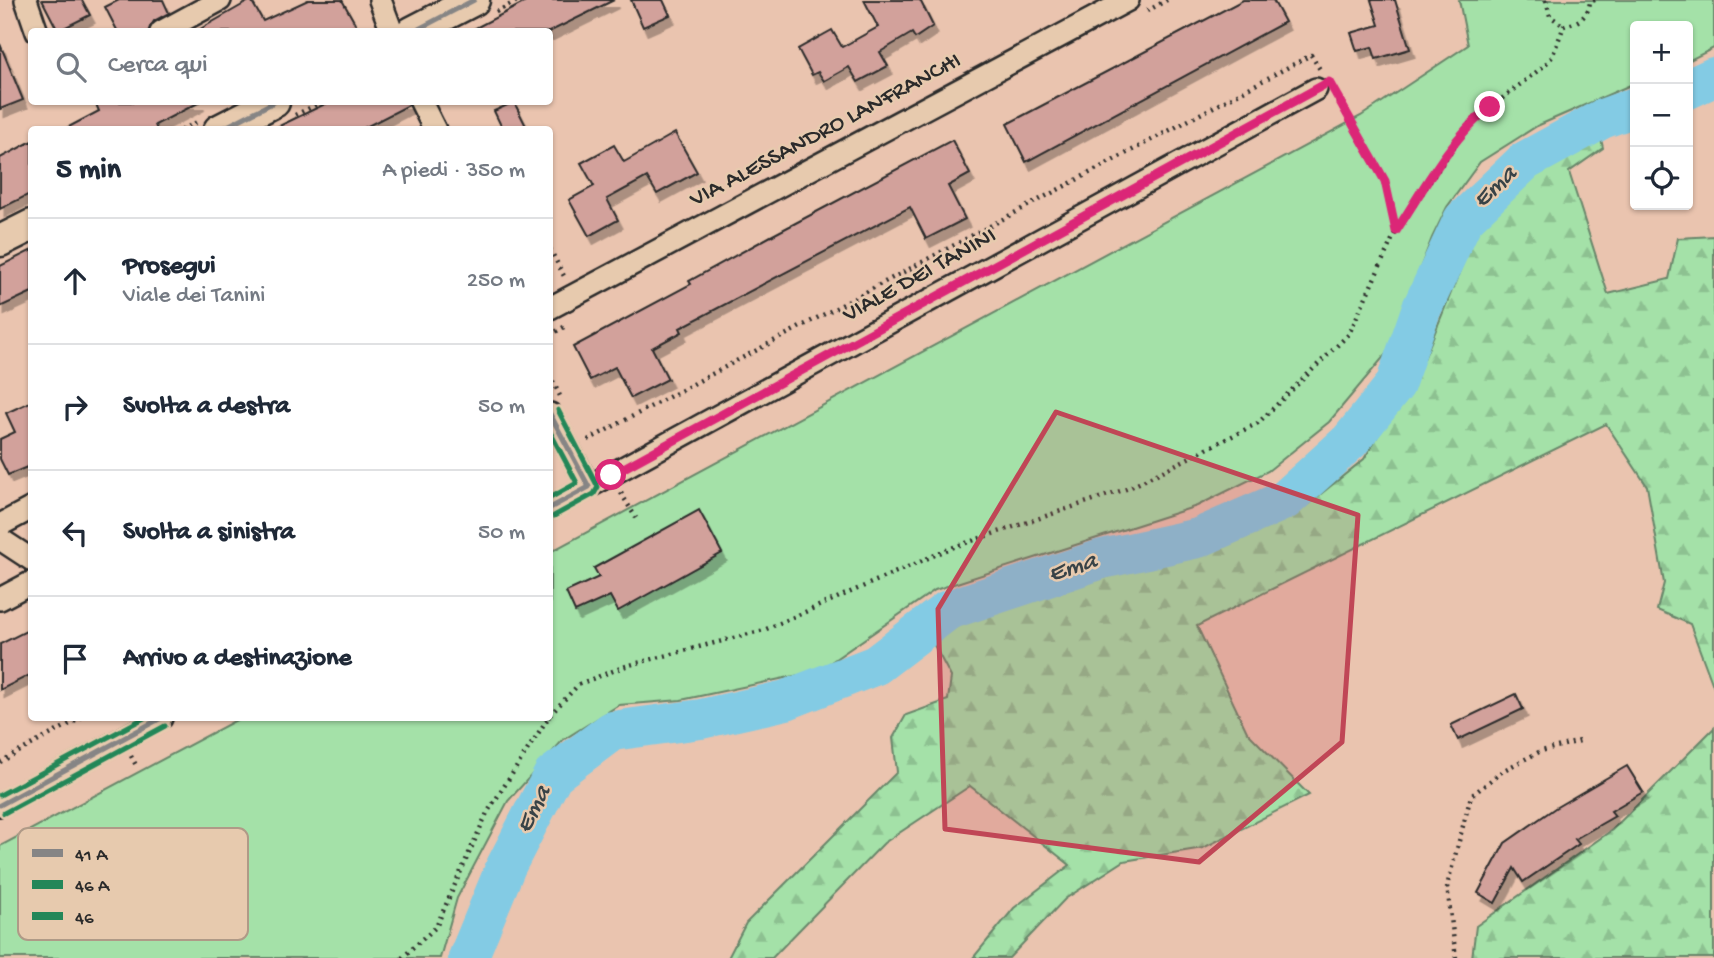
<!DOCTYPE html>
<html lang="it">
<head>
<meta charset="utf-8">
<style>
  body { margin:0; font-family:"Gochi Hand",sans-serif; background:#f2f2f3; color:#1f2937 }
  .controls { position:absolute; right:21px; top:21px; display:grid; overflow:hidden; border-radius:7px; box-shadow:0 2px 5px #0004 }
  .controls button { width:63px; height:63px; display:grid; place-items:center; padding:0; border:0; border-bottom:2px solid #e0e1e3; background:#fff; color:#1f2937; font:35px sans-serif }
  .stop { position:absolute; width:21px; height:21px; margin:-16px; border:5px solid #db2777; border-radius:50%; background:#fff }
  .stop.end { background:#db2777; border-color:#fff; box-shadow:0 2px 7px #0008 }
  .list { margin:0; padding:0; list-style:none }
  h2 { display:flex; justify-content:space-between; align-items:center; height:91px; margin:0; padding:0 28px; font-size:30px }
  h2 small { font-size:23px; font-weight:400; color:#747a83 }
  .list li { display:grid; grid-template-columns:46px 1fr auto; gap:21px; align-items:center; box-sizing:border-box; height:126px; padding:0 28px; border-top:2px solid #e0e1e3 }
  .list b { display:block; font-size:26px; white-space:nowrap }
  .list p { margin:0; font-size:23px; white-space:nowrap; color:#747a83 }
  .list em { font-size:23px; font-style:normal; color:#747a83 }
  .icon { flex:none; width:38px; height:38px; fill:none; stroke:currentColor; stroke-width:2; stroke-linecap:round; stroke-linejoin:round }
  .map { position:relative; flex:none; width:1714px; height:958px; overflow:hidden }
  .search { position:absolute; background:#fff; box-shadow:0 2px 5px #0004; left:28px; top:28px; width:525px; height:77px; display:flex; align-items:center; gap:18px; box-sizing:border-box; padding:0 24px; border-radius:7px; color:#747a83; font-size:26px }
  .panel { position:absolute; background:#fff; box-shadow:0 2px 5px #0004; left:28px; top:126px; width:525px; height:595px; border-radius:7px }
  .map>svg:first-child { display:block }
</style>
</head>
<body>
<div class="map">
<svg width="1714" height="958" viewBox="0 0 1714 958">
  <defs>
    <pattern id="forest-firs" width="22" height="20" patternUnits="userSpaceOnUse" patternTransform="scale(1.75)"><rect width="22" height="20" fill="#a4e1a8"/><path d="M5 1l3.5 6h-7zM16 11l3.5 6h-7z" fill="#8dc191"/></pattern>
    <filter id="shadow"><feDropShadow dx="4.5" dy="8" stdDeviation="0" flood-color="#0004"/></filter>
  </defs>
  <rect width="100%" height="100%" fill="#eac4af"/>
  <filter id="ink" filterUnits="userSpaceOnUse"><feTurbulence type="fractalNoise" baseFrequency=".0143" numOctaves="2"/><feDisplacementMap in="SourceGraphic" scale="14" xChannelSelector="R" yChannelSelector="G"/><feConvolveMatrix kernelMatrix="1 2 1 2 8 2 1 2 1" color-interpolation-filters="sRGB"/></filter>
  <g filter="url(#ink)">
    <g fill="url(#forest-firs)" stroke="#68866a" stroke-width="2">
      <polygon points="1600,134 1603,148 1569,172 1608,294 1669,279 1678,238 1714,236 1714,688 1690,624 1657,610 1664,583 1647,486 1606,424 1197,626 1247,732 1309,795 1203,848 1124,861 1065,899 1009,958 973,958 1014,908 1070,865 970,786 884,843 772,958 728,958 746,923 897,772 893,738 906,715 948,700 951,677 934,645 963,619 1134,569 1302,509 1364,459 1424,359 1479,224 1512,190 1557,156"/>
      <polygon points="1714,728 1714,958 1472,958 1476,926 1612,830"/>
    </g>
    <polygon fill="#a4e1a8" stroke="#68866a" stroke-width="2" points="1459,0 1714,0 1714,48 1688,61 1688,26 1635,26 1635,83 1537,126 1480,162 1447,207 1432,238 1386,354 1329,422 1268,471 1197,506 935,590 818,671 681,700 619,705 563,740 508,801 457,898 440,958 0,958 0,846 240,718 550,718 550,552 1361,116 1468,45"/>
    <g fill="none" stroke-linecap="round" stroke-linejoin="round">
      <g stroke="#83cbe4" stroke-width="40">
        <polyline points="1688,89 1714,77"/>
        <polyline points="468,958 506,866 553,775 612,731 701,719 786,700 876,665 948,610 1102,559 1198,538 1285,500 1350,441 1395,385 1421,310 1463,220 1525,161 1602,119 1635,107"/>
      </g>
    </g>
    <g fill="#d2a19b" stroke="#2b2b2b" stroke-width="2" filter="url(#shadow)">
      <polygon points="42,0 82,0 90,15 58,31"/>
      <polygon points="119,0 163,0 169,13 154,21 148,32 118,32 105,7"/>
      <polygon points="251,0 263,21 308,0 342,0 356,25 343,32 195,32"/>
      <polygon points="529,0 614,0 549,32 468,32"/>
      <polygon points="631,0 663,0 670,15 643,27"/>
      <polygon points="864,0 920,0 933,26 915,38 912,33 880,52 888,66 858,82 849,67 824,81 818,72 812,75 798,49 832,30 842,47 878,27"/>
      <polygon points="1243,0 1273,0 1285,22 1026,162 1007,124"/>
      <polygon points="1371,0 1395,0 1410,49 1376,59 1372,47 1357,51 1351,33 1379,25"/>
      <polygon points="0,44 23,100 0,109"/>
      <polygon points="95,102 200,102 155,125 157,130 63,130 99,111"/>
      <polygon points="329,102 408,102 409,105 360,130 271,130"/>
      <polygon points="514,102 528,130 503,130 494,111"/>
      <polygon points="675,133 697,172 657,194 647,177 607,199 618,220 589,236 569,200 594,186 581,163 614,145 624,162"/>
      <polygon points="952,140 970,174 948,186 965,219 926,239 910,207 680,328 682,332 652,348 668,379 631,398 615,367 590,380 573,347 691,284 689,281 771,236"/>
      <polygon points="32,141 32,193 0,209 0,158"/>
      <polygon points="32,250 32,292 0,307 0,266"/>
      <polygon points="32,401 32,465 8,475 0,459 0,439 15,432 6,413"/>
      <polygon points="699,510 722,553 618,611 610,596 575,612 566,592 599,577 594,568"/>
      <polygon points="32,628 32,674 0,690 0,644"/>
      <polygon points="1516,694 1523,709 1458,740 1451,725"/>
      <polygon points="1627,766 1643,792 1611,811 1615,816 1575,839 1579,844 1523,882 1514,868 1495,903 1478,893 1505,843 1555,808"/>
    </g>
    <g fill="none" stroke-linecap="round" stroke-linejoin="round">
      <defs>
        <g id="street">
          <polyline points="26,0 37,32"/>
          <polyline points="380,0 392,32"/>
          <polyline points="161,32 220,0"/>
          <polyline points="421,102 435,130"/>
          <polyline points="550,308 1128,0"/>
          <polyline points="550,414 589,487"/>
          <polyline points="550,508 1316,89"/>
          <polyline points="0,525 32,508"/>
          <polyline points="0,539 32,560"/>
          <polyline points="0,599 32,582"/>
          <polyline points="0,805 161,718"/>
        </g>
        <g id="secondary">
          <polyline points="412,32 474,0"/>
          <polyline points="219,130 274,102"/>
          <polyline points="0,241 32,225"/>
        </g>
      </defs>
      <use href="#street" stroke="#2b2b2b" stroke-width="26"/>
      <use href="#secondary" stroke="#2b2b2b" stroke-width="35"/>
      <g stroke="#2b2b2b" stroke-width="4.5" stroke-dasharray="2 5" stroke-linecap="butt">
        <polyline points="1546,0 1550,16 1564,26"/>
        <polyline points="1147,11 1167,0"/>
        <polyline points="496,12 519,0"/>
        <path d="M1335 95 1385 181 1396 231 1469 124 1544 66 1552 57 1564 26C1578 23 1588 17 1590 2L1595 0"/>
        <polyline points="295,115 322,102"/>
        <polyline points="182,130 197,122"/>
        <polyline points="550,249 565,278"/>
        <polyline points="550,335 564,327"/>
        <polyline points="550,375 560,396"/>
        <polyline points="588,440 1311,55 1321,71"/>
        <polyline points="621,493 636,518"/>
        <polyline points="550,715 579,684 626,666 764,630 951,548 1129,488 1258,423 1349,334 1396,231"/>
        <polyline points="131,756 137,767"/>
        <polyline points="0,762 81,718"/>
        <polyline points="402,958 436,927 487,813 548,718"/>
        <polyline points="1456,958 1447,886 1471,796 1504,770 1541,751 1580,741"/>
      </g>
      <use href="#street" stroke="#e7caae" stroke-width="21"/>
      <use href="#secondary" stroke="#e7caae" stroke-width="30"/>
      <defs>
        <g id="bus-1">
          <polyline points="413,32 474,0"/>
          <polyline points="220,130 274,102"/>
          <polyline points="550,414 589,487 550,508"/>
          <polyline points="0,805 161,718"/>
        </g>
        <g id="bus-2">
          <polyline points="550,432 577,483 550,498"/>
          <polyline points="4,813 165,726"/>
        </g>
        <g id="bus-3">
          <polyline points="554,516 594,494 598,487 558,410"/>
          <polyline points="0,795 144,718"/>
        </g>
      </defs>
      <use href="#bus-1" stroke="#e7caae" stroke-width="10"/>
      <use href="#bus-2" stroke="#e7caae" stroke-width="10"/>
      <use href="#bus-3" stroke="#e7caae" stroke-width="10"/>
      <use href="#bus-1" stroke="#868585" stroke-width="5"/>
      <use href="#bus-2" stroke="#238759" stroke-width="5"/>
      <use href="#bus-3" stroke="#238759" stroke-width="5"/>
    </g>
  </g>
  <g fill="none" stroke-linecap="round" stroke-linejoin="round" filter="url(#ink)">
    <path stroke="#db2777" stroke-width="9" d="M611 475 1329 82 1385 181 1396 231C1425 187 1449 140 1490 107"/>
  </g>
  <path fill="#c04656" fill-opacity="0.2" stroke="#c04656" stroke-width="5" stroke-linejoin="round" d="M1056 412 1358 515 1342 742 1199 862 945 829 938 609Z"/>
  <g text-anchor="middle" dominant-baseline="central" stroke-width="5" stroke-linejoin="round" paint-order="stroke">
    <g font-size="24" fill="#2b2b2b" stroke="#e7caae">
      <text transform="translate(826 131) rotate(-28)">VIA ALESSANDRO LANFRANCHI</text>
      <text transform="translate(920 276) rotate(-29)">VIALE DEI TANINI</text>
    </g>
    <g font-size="26" font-style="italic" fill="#384347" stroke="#e7caae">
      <text transform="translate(1496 188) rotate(-43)">Ema</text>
      <text transform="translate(1073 569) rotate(-18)">Ema</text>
      <text transform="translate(535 810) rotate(-63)">Ema</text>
    </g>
  </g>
  <rect x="18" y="828" width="230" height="112" rx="10" fill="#e7caae" stroke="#af9a87" stroke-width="2"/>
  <rect x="32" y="849" width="31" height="8" fill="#868585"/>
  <rect x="32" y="880" width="31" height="9" fill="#238759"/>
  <rect x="32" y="912" width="31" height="8" fill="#238759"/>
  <g font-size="19" fill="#2b2b2b">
    <text x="75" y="860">41 A</text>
    <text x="75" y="891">46 A</text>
    <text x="75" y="923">46</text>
  </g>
</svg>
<div class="controls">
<button>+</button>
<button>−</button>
<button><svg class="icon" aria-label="locate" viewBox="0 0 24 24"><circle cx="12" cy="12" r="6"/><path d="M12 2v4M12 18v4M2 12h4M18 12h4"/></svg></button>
</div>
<div class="stop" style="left:611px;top:475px"></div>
<div class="stop end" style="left:1490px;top:107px"></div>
<div class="search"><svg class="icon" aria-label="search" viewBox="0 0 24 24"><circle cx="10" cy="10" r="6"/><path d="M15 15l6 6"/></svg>Cerca qui</div>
<section class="panel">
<h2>5 min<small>A piedi · 350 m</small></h2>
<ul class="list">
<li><svg class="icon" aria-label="ahead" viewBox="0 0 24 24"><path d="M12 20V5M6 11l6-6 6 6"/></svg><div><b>Prosegui</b><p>Viale dei Tanini</p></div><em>250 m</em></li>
<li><svg class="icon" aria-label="right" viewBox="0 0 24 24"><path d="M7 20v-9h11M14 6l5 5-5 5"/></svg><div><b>Svolta a destra</b></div><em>50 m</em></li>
<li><svg class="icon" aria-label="left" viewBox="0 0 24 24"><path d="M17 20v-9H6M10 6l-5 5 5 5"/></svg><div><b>Svolta a sinistra</b></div><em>50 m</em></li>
<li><svg class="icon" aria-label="arrive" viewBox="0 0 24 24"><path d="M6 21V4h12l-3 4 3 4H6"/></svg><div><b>Arrivo a destinazione</b></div></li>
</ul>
</section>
</div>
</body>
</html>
